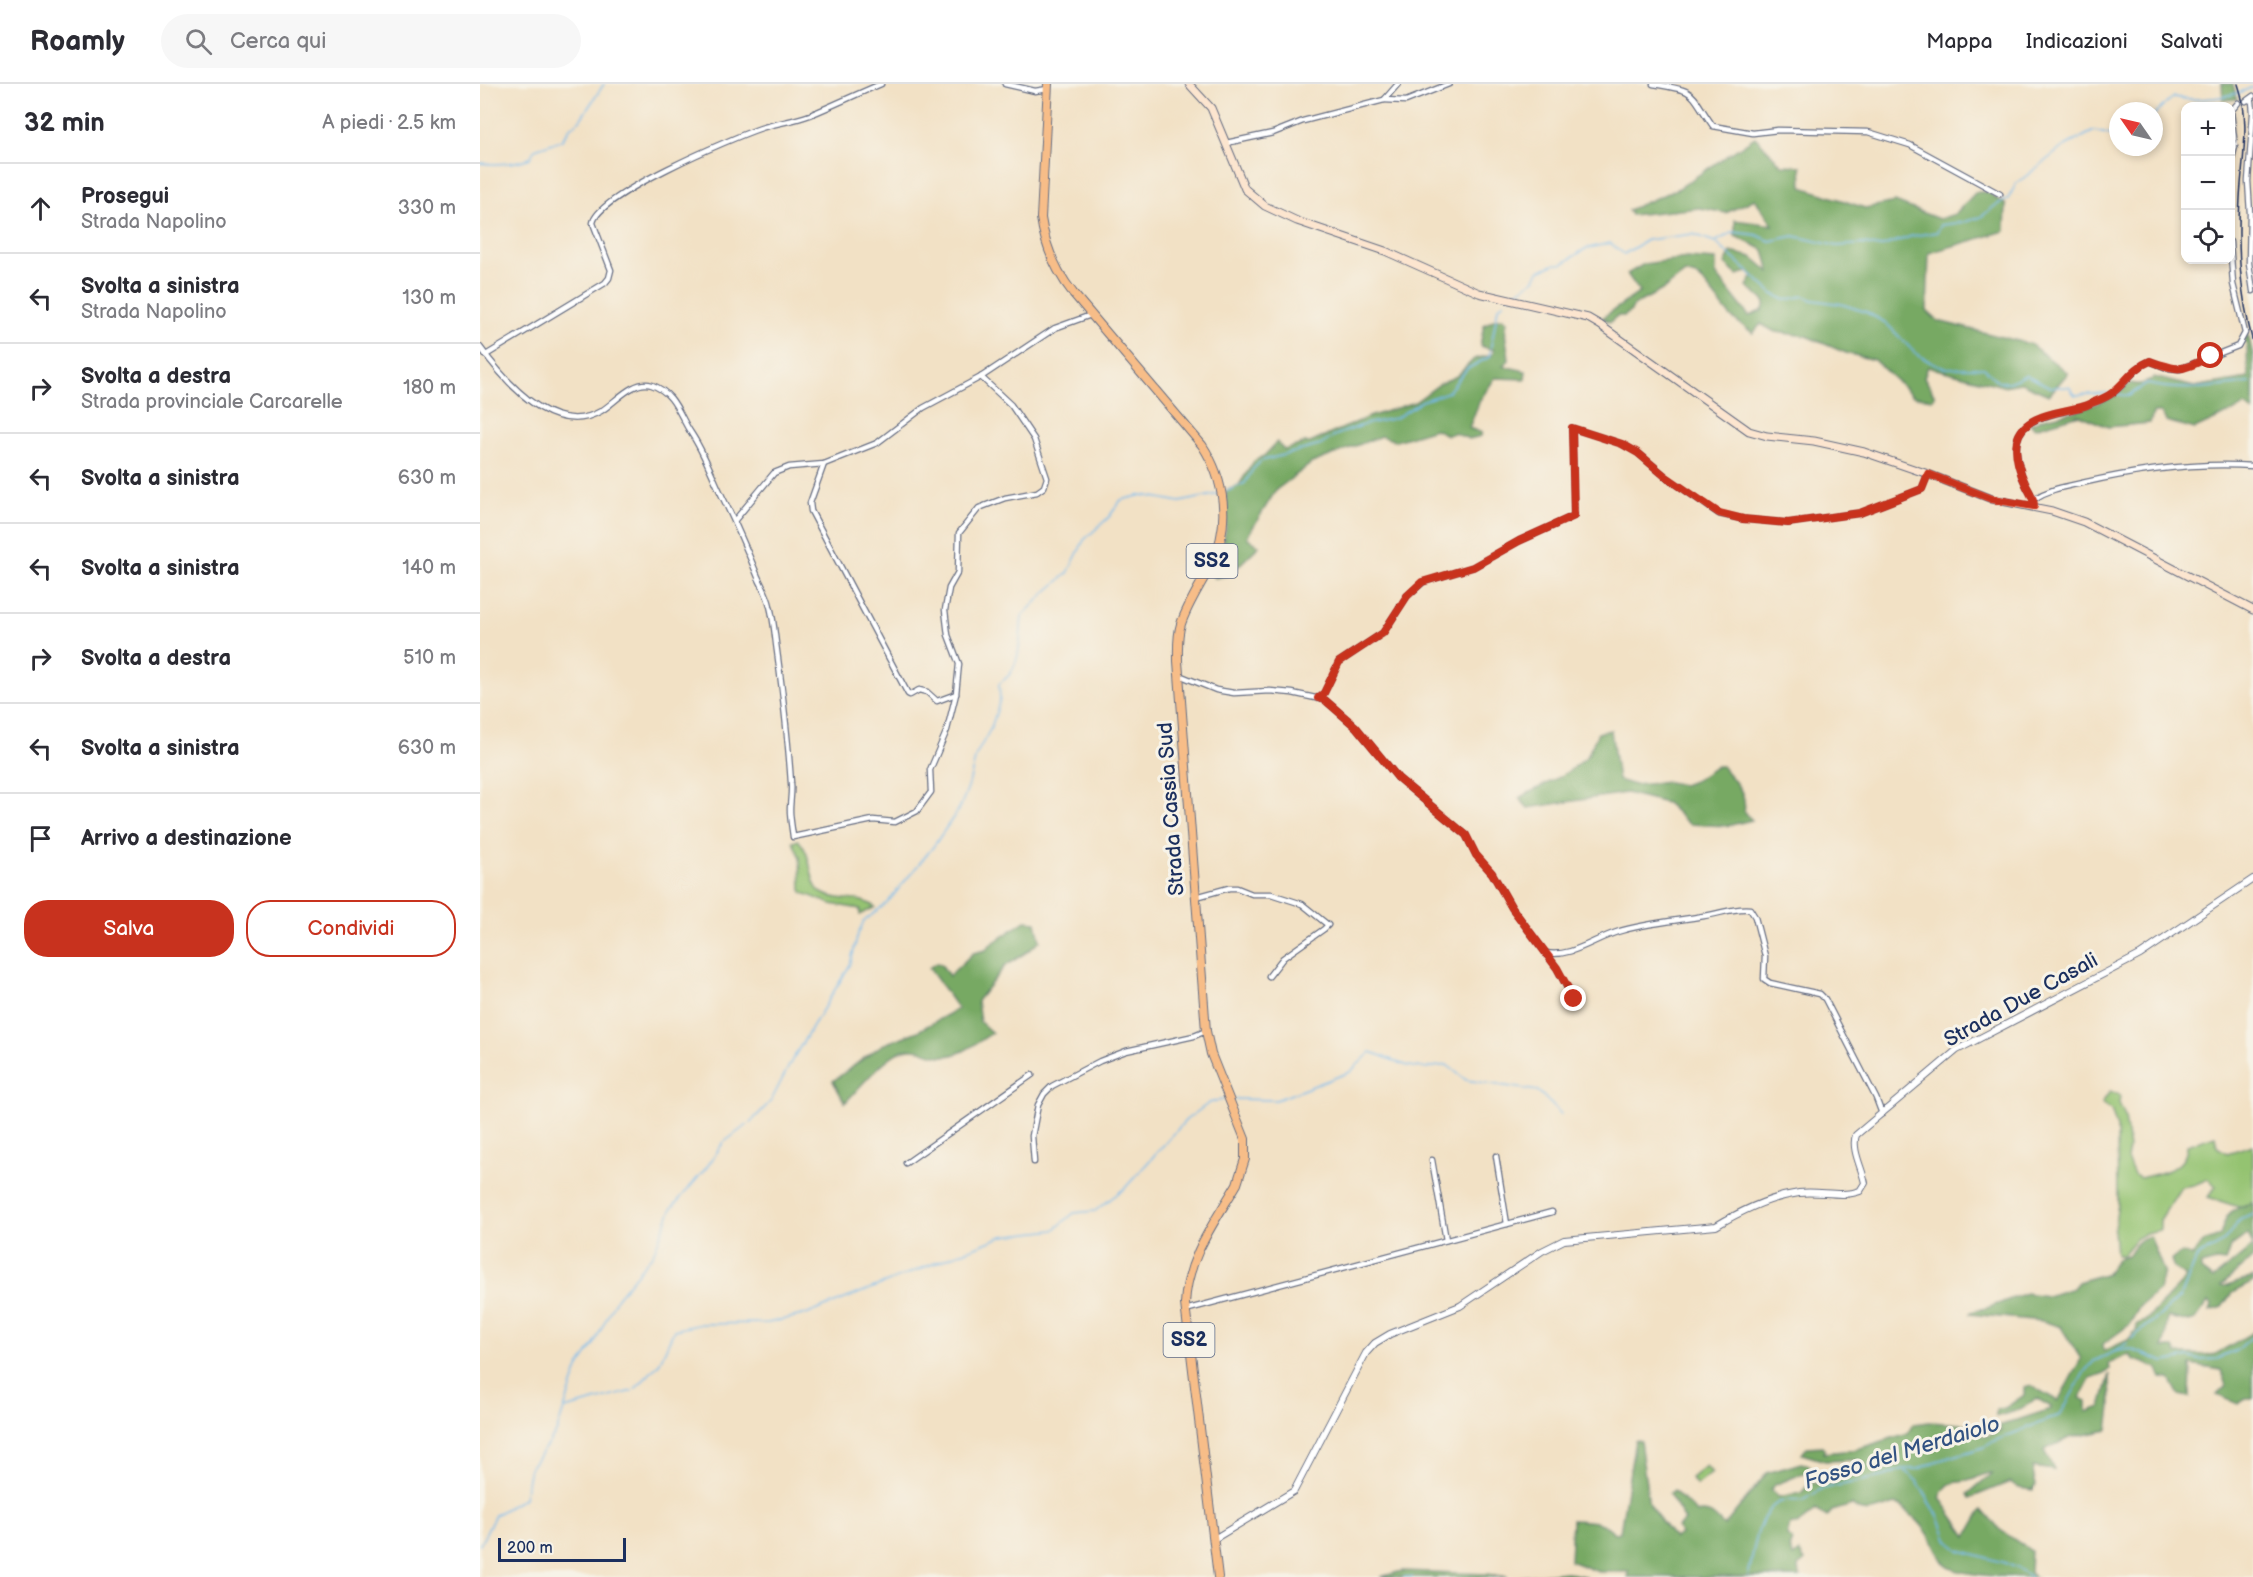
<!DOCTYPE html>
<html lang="it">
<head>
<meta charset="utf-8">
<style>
  body { margin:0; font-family:"Balsamiq Sans",sans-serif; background:#f7f7f7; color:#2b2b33 }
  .controls { position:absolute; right:18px; top:18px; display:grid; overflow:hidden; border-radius:12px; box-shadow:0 3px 9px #0003 }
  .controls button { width:54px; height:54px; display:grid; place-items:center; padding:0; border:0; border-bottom:2px solid #e1e1e2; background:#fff; color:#2b2b33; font:30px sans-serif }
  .compass { position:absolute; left:1629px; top:18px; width:54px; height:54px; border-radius:50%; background:#fff; box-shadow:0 3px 9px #0003; rotate:304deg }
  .scale { position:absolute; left:18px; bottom:15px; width:128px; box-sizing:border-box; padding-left:6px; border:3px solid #1b2f5e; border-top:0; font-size:16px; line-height:21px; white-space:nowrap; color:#1b2f5e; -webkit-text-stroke:4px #f7f3e8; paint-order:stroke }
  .stop { position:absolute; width:18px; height:18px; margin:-14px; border:4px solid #c8321e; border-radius:50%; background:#fff }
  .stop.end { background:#c8321e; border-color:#fff; box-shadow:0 2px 6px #0008 }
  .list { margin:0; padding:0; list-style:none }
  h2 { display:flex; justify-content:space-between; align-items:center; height:78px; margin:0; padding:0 24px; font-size:26px }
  h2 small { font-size:20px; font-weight:400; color:#7c7c81 }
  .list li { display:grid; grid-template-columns:39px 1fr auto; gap:18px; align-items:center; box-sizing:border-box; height:90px; padding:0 24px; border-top:2px solid #e1e1e2 }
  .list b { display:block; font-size:22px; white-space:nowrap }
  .list p { margin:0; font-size:20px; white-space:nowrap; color:#7c7c81 }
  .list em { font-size:20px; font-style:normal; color:#7c7c81 }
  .actions { display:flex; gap:12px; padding:18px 24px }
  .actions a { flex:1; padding:14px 0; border:2px solid #c8321e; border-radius:24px; text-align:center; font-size:21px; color:#c8321e }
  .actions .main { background:#c8321e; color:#fff }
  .icon { flex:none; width:33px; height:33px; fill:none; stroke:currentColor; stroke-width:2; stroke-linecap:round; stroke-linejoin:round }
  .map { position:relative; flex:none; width:1773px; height:1493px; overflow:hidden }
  header { display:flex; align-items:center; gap:36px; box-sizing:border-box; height:84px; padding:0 30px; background:#fff; border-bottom:2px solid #e1e1e2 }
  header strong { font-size:28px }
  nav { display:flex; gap:33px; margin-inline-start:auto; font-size:21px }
  .search { width:420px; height:54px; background:#f7f7f7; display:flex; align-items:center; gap:15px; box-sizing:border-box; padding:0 21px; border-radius:33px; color:#7c7c81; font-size:22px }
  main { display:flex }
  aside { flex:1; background:#fff }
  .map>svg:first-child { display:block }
</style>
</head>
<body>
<header>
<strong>Roamly</strong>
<div class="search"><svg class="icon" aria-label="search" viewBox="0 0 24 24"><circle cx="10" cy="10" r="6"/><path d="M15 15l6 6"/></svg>Cerca qui</div>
<nav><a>Mappa</a><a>Indicazioni</a><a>Salvati</a></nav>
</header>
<main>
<aside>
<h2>32 min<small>A piedi · 2.5 km</small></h2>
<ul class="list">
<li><svg class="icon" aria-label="ahead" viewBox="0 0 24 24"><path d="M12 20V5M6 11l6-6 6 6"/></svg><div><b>Prosegui</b><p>Strada Napolino</p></div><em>330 m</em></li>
<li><svg class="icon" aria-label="left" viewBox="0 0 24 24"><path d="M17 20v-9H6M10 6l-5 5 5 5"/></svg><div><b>Svolta a sinistra</b><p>Strada Napolino</p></div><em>130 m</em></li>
<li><svg class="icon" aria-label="right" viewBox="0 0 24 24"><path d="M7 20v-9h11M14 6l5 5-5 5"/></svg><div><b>Svolta a destra</b><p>Strada provinciale Carcarelle</p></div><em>180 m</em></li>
<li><svg class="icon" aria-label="left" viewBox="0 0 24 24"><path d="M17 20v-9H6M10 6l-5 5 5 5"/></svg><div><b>Svolta a sinistra</b></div><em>630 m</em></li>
<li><svg class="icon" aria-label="left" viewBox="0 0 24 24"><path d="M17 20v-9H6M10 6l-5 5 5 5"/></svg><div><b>Svolta a sinistra</b></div><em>140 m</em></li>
<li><svg class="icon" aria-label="right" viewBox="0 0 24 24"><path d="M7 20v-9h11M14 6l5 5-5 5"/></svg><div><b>Svolta a destra</b></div><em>510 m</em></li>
<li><svg class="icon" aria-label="left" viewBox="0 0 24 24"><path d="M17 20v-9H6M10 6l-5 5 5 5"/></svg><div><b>Svolta a sinistra</b></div><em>630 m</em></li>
<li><svg class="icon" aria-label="arrive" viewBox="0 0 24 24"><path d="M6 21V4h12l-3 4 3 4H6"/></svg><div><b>Arrivo a destinazione</b></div></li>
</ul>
<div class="actions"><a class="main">Salva</a><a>Condividi</a></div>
</aside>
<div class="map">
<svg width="1773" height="1493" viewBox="0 0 1773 1493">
  <rect width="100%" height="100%" fill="#f7f3e8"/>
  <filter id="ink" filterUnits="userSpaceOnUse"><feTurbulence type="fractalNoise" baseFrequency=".0167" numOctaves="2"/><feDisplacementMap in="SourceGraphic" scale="12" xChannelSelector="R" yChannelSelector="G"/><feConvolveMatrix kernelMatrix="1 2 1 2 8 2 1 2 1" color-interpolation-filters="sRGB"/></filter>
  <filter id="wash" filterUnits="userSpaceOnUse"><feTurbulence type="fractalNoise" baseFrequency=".008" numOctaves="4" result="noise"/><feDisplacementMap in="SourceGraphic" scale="24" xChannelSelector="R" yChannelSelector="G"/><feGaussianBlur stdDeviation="1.35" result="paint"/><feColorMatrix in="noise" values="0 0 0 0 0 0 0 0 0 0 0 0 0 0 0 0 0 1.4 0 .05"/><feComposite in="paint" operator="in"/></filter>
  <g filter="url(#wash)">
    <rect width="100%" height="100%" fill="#f2e1c5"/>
    <g fill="#94c371" stroke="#587968" stroke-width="1.5">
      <path d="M318 756C334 771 328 801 342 809 359 819 380 811 395 823L380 831V825L351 820 323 809 321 806 320 774 313 758Z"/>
      <path d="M1630 1007 1640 1011 1639 1019 1645 1032 1649 1065 1647 1075 1654 1091 1660 1094C1680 1089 1707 1086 1707 1061L1735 1052 1737 1063 1747 1069 1773 1061V1119L1758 1123 1728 1113 1736 1102 1728 1095 1714 1101 1701 1103 1680 1136V1146L1666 1149 1656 1155 1643 1171H1636L1634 1146 1638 1119 1637 1044 1631 1026 1622 1019Z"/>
      <polygon points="1226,1382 1232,1389 1217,1401 1211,1394"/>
    </g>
    <g fill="#77a963" stroke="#496c60" stroke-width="1.5" fill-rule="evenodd">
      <polygon points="1742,0 1753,0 1757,15 1743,16"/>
      <polygon points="1275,53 1302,81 1321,82 1322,103 1385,124 1415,118 1459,135 1475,130 1496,108 1507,108 1526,121 1525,147 1449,169 1447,227 1458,237 1550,260 1588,289 1569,311 1541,299 1523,302 1448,283 1444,293 1455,312 1452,315 1433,312 1394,276 1366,269 1326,252 1295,248 1281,240 1273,249 1251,233 1219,193 1205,189 1184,205 1154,221 1151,227 1144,232 1137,232 1130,238 1122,234 1160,208 1147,190 1164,180 1207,174 1236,176 1236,190 1269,232 1283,226 1285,218 1267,202 1273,192 1268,188 1257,191 1245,180 1251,168 1272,173 1290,188 1284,166 1255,152 1255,136 1293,141 1275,115 1246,129 1220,124 1151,131 1148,126 1199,104"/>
      <path d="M1023 234 1027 237C1023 256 1028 258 1029 276L1023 282 1046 287 1045 295 1015 294 1000 316 989 344 1002 349 1001 352 989 355 974 349 967 351 955 345 916 357 901 352 832 379 796 406 767 453 779 462 749 491 735 494 731 488C747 456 748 441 746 407L759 401 774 377 784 372 797 358 804 366 825 359H830L886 334 935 318 961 299 977 292 994 275 1012 271 1014 266 1000 262 1004 241 1015 235Z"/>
      <path d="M1768 250 1773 272V328L1765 322 1715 345 1686 337 1681 329H1673L1670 339 1628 343 1599 331 1555 344 1550 340 1564 334 1597 327 1631 314 1651 299C1658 302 1669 299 1674 293L1714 303 1768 294 1767 263 1764 256Z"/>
      <path d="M1131 646 1138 696 1154 701 1189 698 1203 701 1216 696 1237 682H1242C1253 697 1268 707 1264 728L1272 736 1247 742 1209 740 1186 719 1146 709 1048 724 1039 714C1060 702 1087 692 1105 674 1110 669 1114 656 1118 649Z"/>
      <path d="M545 837 556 838 560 857 547 868 525 882 497 917 500 938 512 949C496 959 481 973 461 972 447 971 441 962 424 966 406 971 378 1005 365 1019L353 997 402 961 438 947 478 925 449 884 456 879 461 880 469 892 493 869 506 866 510 861Z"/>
      <path d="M1773 1119V1174L1741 1202 1744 1203 1773 1193V1198L1752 1209 1742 1223 1729 1227 1731 1221 1728 1218 1715 1236 1709 1238 1688 1233C1686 1241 1686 1258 1682 1264H1694L1697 1270 1734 1271 1773 1248V1315H1766L1758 1320 1737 1311 1746 1302 1741 1286 1711 1281 1710 1313 1699 1311 1690 1295 1681 1294 1677 1284 1653 1275 1649 1270 1629 1280 1630 1285 1627 1288 1611 1294 1600 1314 1607 1317V1328L1621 1323 1630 1290 1631 1323 1628 1346 1589 1354 1564 1366 1574 1386 1552 1383 1556 1401 1553 1406 1539 1404 1530 1398 1490 1414 1488 1410 1512 1389C1504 1389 1501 1392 1494 1395 1477 1402 1470 1391 1460 1414L1487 1452 1502 1426 1519 1445 1551 1467 1550 1489 1556 1493C1538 1493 1475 1493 1465 1480 1460 1475 1458 1466 1454 1460 1445 1442 1433 1430 1416 1420 1401 1424 1383 1434 1372 1421L1352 1427 1347 1433 1336 1426 1317 1441 1310 1440 1307 1452 1312 1456 1309 1464 1313 1473 1319 1468 1325 1477 1319 1482 1320 1493H1148L1149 1488H1119L1090 1477 1092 1436C1106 1437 1125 1436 1134 1449L1140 1448 1155 1356 1160 1357 1169 1421 1194 1454 1200 1450 1197 1444 1205 1436 1189 1410 1194 1406C1201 1416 1210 1420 1216 1429 1230 1425 1235 1433 1244 1442L1287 1389 1321 1379 1329 1381 1331 1386 1295 1401 1290 1406 1299 1413 1321 1409 1330 1399 1352 1400 1387 1381 1377 1376 1345 1377 1322 1370 1327 1363 1342 1362 1345 1365 1343 1369 1374 1366 1428 1349 1433 1340 1449 1338 1497 1341 1502 1352H1507L1521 1346 1519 1342 1571 1325V1323L1556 1314C1544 1325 1533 1329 1516 1332V1326L1525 1324 1544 1311V1304L1552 1302 1578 1317 1601 1275 1581 1243 1562 1237 1490 1230 1491 1228 1510 1223 1546 1209 1567 1212 1593 1204 1598 1198 1627 1189 1637 1175 1648 1172C1654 1162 1658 1155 1670 1152L1684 1188 1679 1206 1660 1222 1649 1241 1623 1260 1624 1267 1648 1256 1657 1245 1656 1241 1665 1237 1701 1200 1706 1193 1694 1184 1691 1176 1701 1169 1712 1172 1724 1158 1740 1152C1747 1128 1748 1126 1773 1119ZM1768 1150 1773 1162 1733 1195 1721 1186V1181L1736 1177 1745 1178 1750 1163Z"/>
      <polygon points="922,1487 1008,1490 1028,1493 900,1493"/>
      <polygon points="1086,1488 1107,1493 1040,1493"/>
    </g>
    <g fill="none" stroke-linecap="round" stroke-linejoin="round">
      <g stroke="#76baec" stroke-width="1.5">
        <path d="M1674 31 1693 13C1719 18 1750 14 1773 3"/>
        <path d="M0 79C18 81 34 80 50 74L55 65 82 56 89 45 100 36 124 0"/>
        <polyline points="1235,158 1293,210 1305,216 1324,212 1333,216 1361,220 1386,228 1406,239 1434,268 1450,278 1465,284 1504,284 1518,298 1529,298 1546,291 1570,303 1589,303 1595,311 1628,309"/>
        <polyline points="1030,213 1055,195 1059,187 1075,180 1082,180 1105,165 1130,159 1144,170 1167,156 1213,150 1235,158 1253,148 1277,151 1290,157 1314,152 1357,162 1384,160 1400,163 1432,152 1457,148 1461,141 1484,138 1501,133 1516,121 1528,115 1536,100 1583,63 1614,47 1631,51 1638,49"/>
        <path d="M1637 310 1648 312 1667 300C1701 308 1736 303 1770 299"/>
        <polyline points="745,408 765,399 773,385 781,377 841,361 856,351 886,340 916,334 942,317 968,308 987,285 1009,273 1018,224 1024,218"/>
        <polyline points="754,1015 796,1016 870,988 891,968 928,982 945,984 967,981 986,996 1058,1007 1081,1030"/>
        <path d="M1651 1255C1667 1241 1686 1229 1700 1212 1709 1201 1708 1185 1717 1174 1723 1166 1733 1166 1740 1160 1755 1150 1751 1135 1773 1130"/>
        <polyline points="1636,1267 1647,1259"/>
        <polyline points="155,1305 179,1280 194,1246 221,1240 288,1239 327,1230 523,1152 574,1146 594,1129 615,1127 645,1104 706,1036 729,1019 746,1015"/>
        <polyline points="85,1325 152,1307"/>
        <polyline points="1425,1387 1437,1397 1459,1433 1468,1457 1479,1466 1525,1479 1539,1485 1551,1493"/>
        <path d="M0 1461 15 1431 44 1414 50 1384 76 1349 98 1284 114 1260 136 1215 173 1170 192 1124 227 1083 243 1059 272 1037 291 1017 312 976 370 881 378 850 384 837 407 819 453 763 479 725 488 704 496 671 511 644 516 629 520 615 519 600C522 597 527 594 530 590 541 574 540 551 542 532L567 507 588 489 604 456 629 433 641 416 662 411 700 418 738 410"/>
        <polyline points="924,1493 932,1493"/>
        <path d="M1268 1493C1276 1460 1277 1407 1323 1417L1341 1405 1405 1392 1423 1385H1439L1457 1377 1505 1363 1514 1357 1580 1331 1605 1287 1614 1277 1636 1267 1650 1265 1684 1278 1709 1273 1719 1276 1737 1275 1757 1266 1773 1252"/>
      </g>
    </g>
  </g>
  <g filter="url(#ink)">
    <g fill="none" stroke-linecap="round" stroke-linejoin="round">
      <defs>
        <g id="minor">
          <polyline points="525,0 555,7 568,5"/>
          <path d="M1173 0C1218 7 1208 6 1233 42L1273 49 1298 46 1388 48 1430 61 1520 110"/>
          <polyline points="904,16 926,17 969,0"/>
          <polyline points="1769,16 1772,17 1773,28"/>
          <polyline points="1766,17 1773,12"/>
          <polyline points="1773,30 1768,97 1770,129 1769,179 1773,207"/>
          <polyline points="746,59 793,49 823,37 904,16 918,0"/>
          <polyline points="1750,82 1755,63 1751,27 1758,19"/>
          <path d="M0 263C24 296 73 355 121 327 135 319 153 295 172 301 195 309 199 331 211 349 225 370 232 392 243 414 256 440 267 466 278 493 282 502 288 512 290 522 294 537 295 553 297 567 303 611 308 654 311 699 312 708 310 717 310 726 310 735 312 744 313 753L393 736 415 738 437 727 451 708 450 686 467 646 476 610 479 580 468 551 465 526 469 504 478 488 479 449 499 424 525 414 557 408 564 403 567 394 554 355 531 321 501 293"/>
          <path d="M6 271 125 199 129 194 131 186 113 139C117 111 252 54 281 44 297 39 314 37 330 31 354 21 377 10 401 0"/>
          <polyline points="344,380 330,419 331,427 428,610 430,611 439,606 447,608 457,617 476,610"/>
          <path d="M1554 415C1545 402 1539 387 1537 372 1531 332 1571 332 1598 324 1608 321 1619 317 1628 312 1645 303 1652 284 1670 277L1687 284 1700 285 1758 262 1765 249 1753 200 1750 158"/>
          <path d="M1554 415C1569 405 1584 403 1602 399 1658 386 1716 378 1773 382"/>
          <polyline points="255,436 294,389 309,383 344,380 397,359 443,324 501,293 575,244 611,231"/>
          <polyline points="699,591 736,606 754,609 790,607 812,609 845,616 876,643 918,694 986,751 996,771 1012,789 1032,824 1077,884 1096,921"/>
          <polyline points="838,614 844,609 859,578 903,549 927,512 943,498 993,483 1039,457 1094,432 1092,344 1142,360 1158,369 1185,392 1239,430 1263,435 1308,439 1380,429 1442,405 1448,390"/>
          <polyline points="716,813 749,804 757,804 772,810 791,810 822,820 848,841 844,845 803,874 789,892"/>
          <path d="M1066 869C1090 874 1114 855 1137 848 1165 839 1195 837 1224 832 1240 830 1254 823 1270 825L1275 833 1285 872 1284 895 1290 899 1340 910 1345 915 1396 1014 1402 1030"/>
          <polyline points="1016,1072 1027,1140"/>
          <polyline points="952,1076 966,1156"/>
          <polyline points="554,1078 552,1052 558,1021 564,1010 572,1002 620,977 646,967 714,952 726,947"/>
          <polyline points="426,1079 552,991"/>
          <polyline points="705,1226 1072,1128"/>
        </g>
        <path id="tertiary" d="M734 1455 814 1407 886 1269 895 1259 910 1250 980 1222 1062 1167 1084 1156 1236 1142C1261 1127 1290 1113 1319 1109 1339 1106 1361 1114 1380 1107L1385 1099C1382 1084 1371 1065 1376 1051L1477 966 1660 871 1773 795"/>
        <polyline id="secondary" points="709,0 731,24 765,105 785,122 817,137 905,167 999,209 1108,234 1120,241 1269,347 1287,352 1334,357 1384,368 1448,390 1512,415 1572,427 1604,438 1773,526"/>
        <path id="primary" d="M568 0 561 134C565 162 575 186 593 209L722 361C745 396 751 440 732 479 722 499 708 519 701 540 697 552 698 565 698 577L726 947 731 970 765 1055V1075L757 1100C734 1139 707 1174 705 1220L738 1493"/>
      </defs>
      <use href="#minor" stroke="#666d82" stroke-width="7"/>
      <use href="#tertiary" stroke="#666d82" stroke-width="8"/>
      <use href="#secondary" stroke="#666d82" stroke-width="9"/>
      <use href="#primary" stroke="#666d82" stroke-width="10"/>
      <use href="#minor" stroke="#fff" stroke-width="4.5"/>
      <use href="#tertiary" stroke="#fff" stroke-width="6"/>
      <use href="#secondary" stroke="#fce5cf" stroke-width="7"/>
      <use href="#primary" stroke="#f7bd88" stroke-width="8"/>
      <path stroke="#1b2f5e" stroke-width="1.5" d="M1758 0C1771 37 1762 76 1760 114 1757 165 1760 209 1773 259"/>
    </g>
  </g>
  <g fill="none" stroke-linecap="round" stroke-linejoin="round" filter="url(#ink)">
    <path stroke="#c8321e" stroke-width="8" d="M1094 915 1077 884 1032 824 1012 789 996 771 986 751 918 694 876 643 845 616 838 614 844 609 859 578 903 549 927 512 942 498 993 483 1039 457 1094 432 1092 344 1142 360 1158 369 1185 392 1239 429 1263 435 1308 439 1380 429 1442 405 1448 390 1512 415 1554 422C1554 414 1550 409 1546 401 1540 389 1534 371 1537 357 1543 328 1586 329 1607 321 1615 317 1625 315 1632 309 1646 298 1653 284 1670 277 1702 288 1700 287 1731 272"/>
  </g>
  <g text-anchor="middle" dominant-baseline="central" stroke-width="6" stroke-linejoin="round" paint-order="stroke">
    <g fill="#f7f3e8" stroke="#5d6a87" stroke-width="1.5">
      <rect x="706.5" y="460" width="51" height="34" rx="4.5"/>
      <rect x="683.5" y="1239" width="51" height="34" rx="4.5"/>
    </g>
    <g font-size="20" font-weight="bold" fill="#1b2f5e">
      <text x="732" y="477">SS2</text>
      <text x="709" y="1256">SS2</text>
    </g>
    <g font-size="21" fill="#1b2f5e" stroke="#f7f3e8">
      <text transform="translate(691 725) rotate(-94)">Strada Cassia Sud</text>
      <text transform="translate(1541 916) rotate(-29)">Strada Due Casali</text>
    </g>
    <g font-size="22" font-style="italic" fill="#325282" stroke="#f7f3e8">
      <text transform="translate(1422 1369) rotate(-17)">Fosso del Merdaiolo</text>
    </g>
  </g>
</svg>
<div class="controls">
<button>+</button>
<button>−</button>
<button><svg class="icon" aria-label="locate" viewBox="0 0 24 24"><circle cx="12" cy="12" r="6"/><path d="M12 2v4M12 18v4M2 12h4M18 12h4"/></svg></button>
</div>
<svg class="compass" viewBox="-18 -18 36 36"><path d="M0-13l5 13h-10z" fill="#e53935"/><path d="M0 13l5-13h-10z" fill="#7c7c81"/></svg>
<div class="scale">200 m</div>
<div class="stop" style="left:1731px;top:272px"></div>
<div class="stop end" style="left:1094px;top:915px"></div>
</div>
</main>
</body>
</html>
